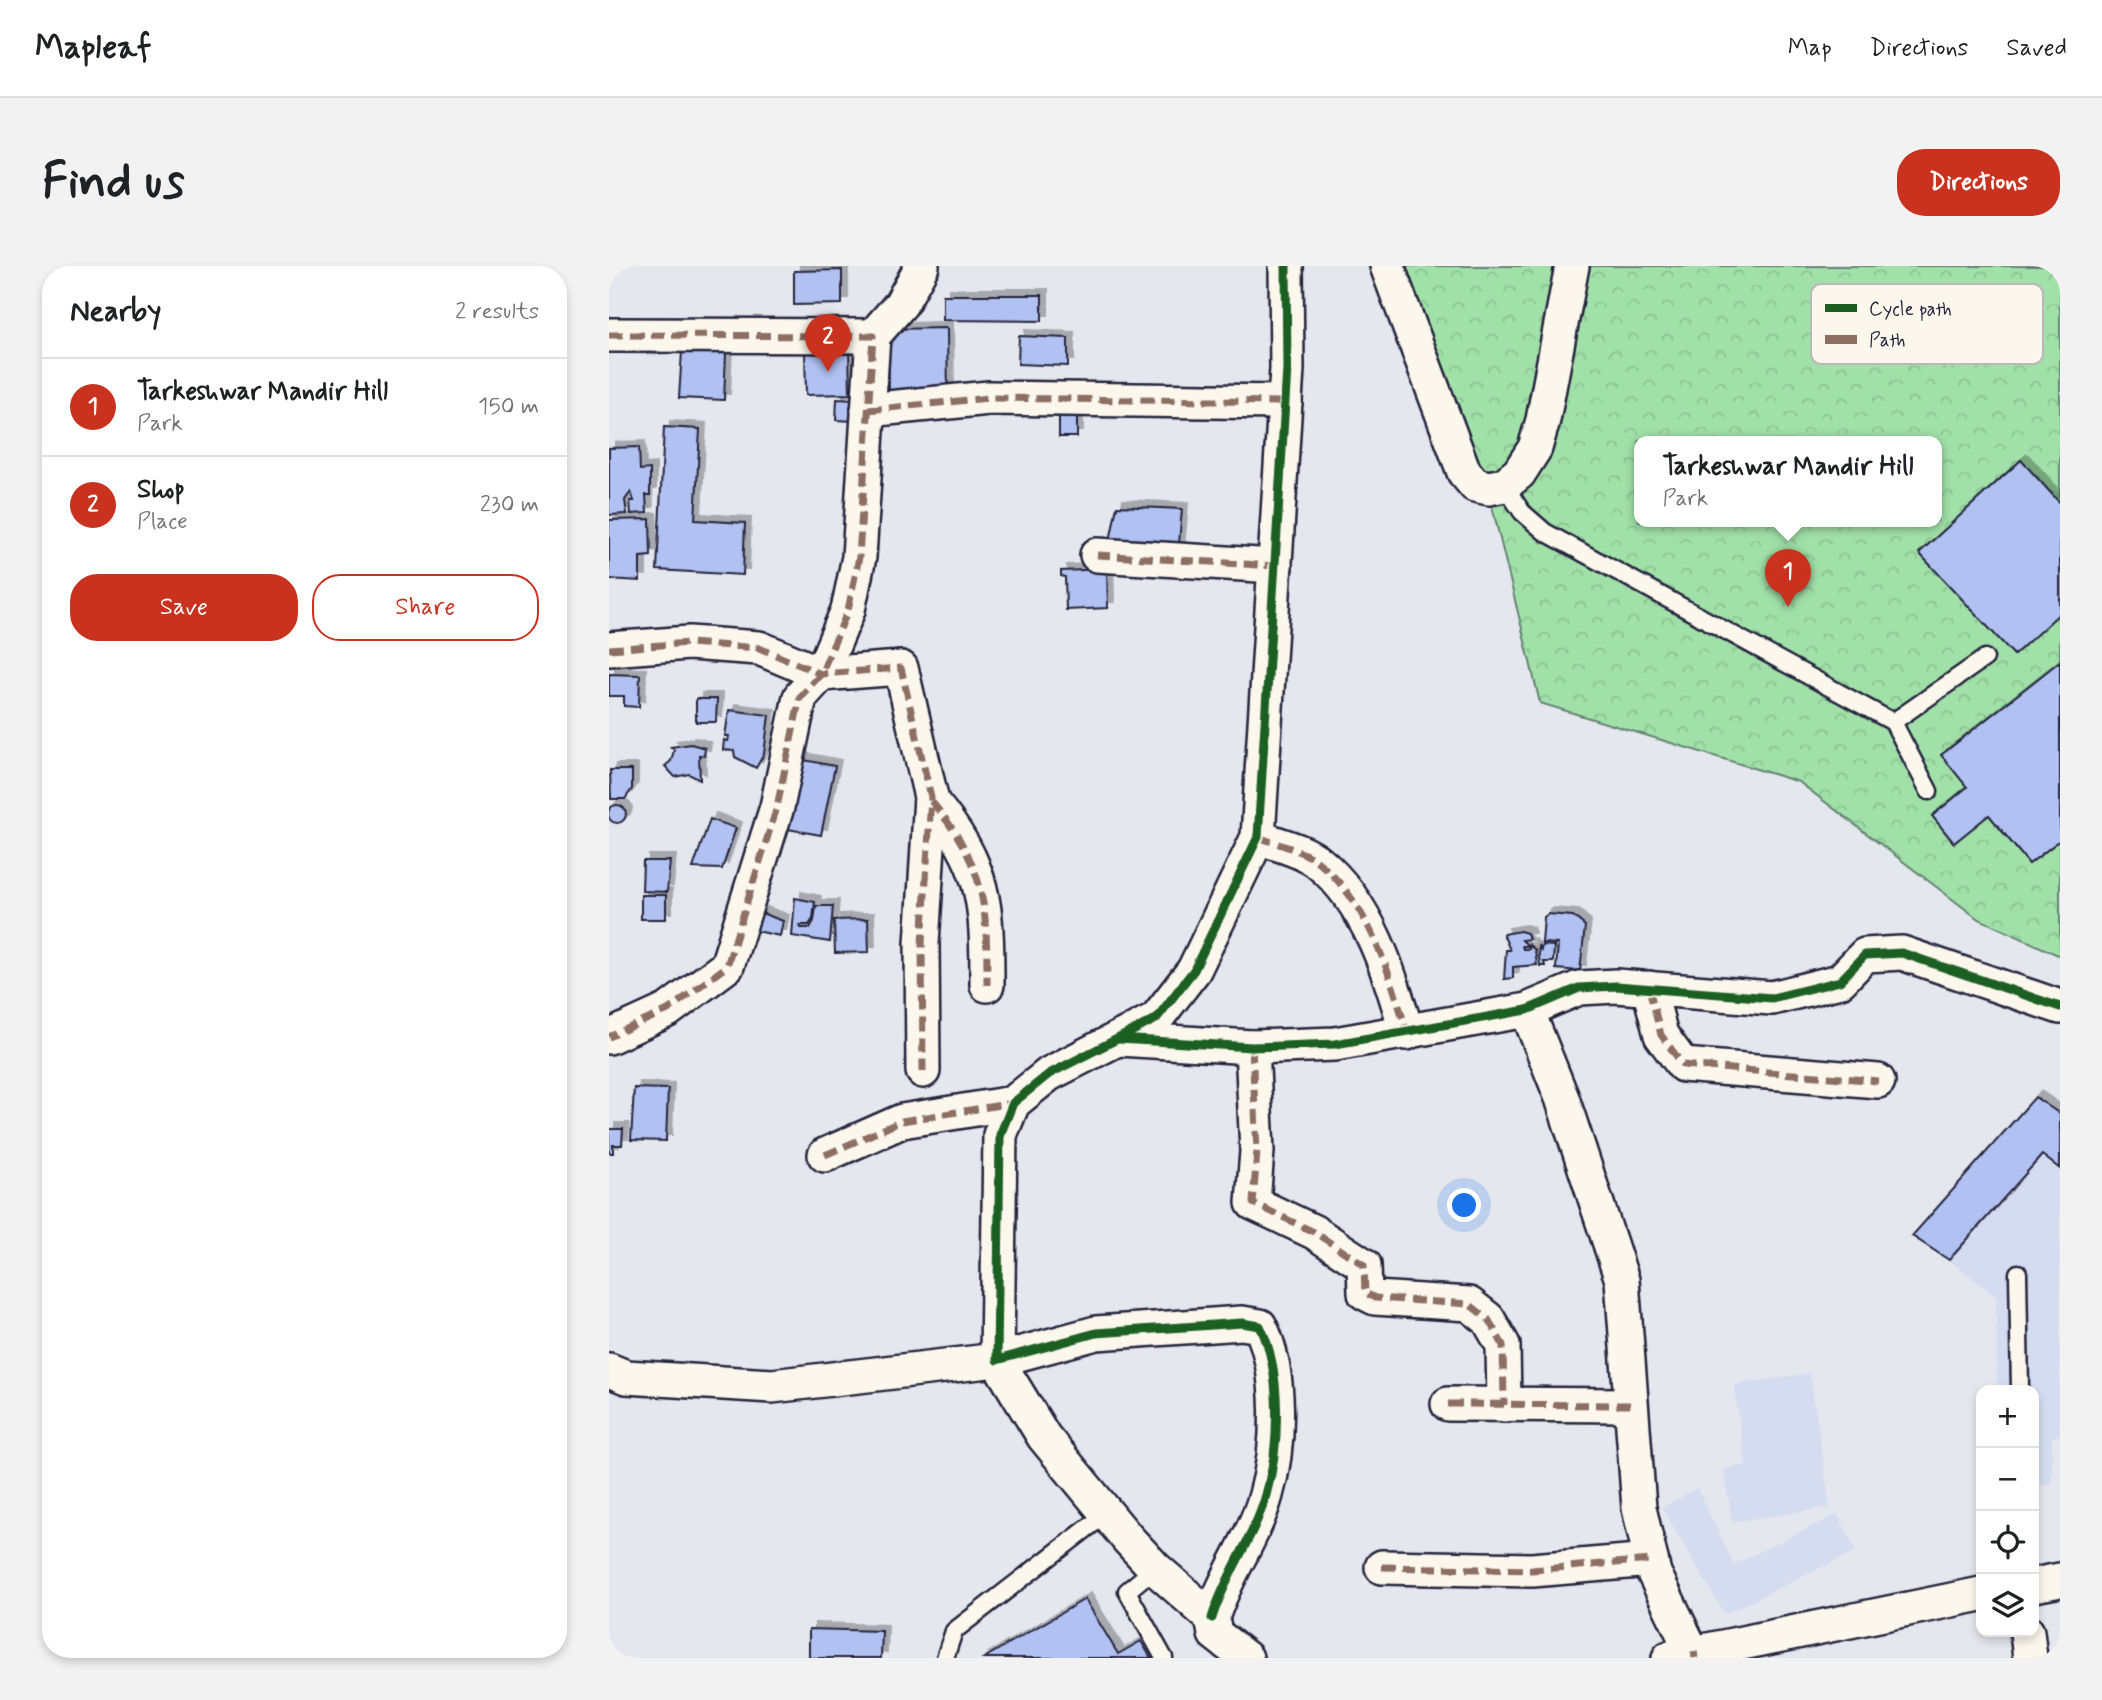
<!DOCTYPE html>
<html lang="en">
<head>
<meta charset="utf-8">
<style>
  body { margin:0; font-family:Mynerve,sans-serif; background:#f2f2f2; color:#202124 }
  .controls { position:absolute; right:21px; bottom:21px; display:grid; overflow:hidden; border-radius:14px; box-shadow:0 4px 10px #0003 }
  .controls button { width:63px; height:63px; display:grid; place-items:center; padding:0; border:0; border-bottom:2px solid #e0e0e0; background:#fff; color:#202124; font:35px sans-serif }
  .you { position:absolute; left:856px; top:940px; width:24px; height:24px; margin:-18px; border:5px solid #fff; border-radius:50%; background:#1a73e8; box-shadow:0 0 0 10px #1a73e833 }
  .badge { display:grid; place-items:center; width:46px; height:46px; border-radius:50%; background:#c8321e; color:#fff; font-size:23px; font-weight:700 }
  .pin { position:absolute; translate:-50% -58px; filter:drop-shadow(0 2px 4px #0008) }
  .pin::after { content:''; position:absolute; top:37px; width:24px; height:21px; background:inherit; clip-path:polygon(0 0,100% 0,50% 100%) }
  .popup { position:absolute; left:1025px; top:170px; width:308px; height:91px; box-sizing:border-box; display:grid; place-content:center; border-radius:14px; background:#fff; filter:drop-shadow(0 2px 5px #0005); font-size:23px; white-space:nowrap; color:#757577 }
  .popup b { font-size:26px; color:#202124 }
  .popup::after { content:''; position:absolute; left:50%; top:100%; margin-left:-14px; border:14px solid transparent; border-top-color:#fff }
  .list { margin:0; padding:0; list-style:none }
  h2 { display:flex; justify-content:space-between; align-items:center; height:91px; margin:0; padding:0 28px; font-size:30px }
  h2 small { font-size:23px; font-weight:400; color:#757577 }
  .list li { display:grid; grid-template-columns:46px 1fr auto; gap:21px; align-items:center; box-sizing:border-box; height:98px; padding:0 28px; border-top:2px solid #e0e0e0 }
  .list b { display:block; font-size:26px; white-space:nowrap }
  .list p { margin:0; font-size:23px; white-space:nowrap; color:#757577 }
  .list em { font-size:23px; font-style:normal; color:#757577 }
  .actions { display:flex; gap:14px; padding:21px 28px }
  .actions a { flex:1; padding:16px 0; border:2px solid #c8321e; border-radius:28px; text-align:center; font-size:24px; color:#c8321e }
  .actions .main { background:#c8321e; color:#fff }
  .icon { flex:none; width:38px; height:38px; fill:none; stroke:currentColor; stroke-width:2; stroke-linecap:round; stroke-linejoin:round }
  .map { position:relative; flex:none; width:1451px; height:1392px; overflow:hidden; border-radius:28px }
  header { display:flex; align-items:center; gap:42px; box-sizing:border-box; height:98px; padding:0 35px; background:#fff; border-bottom:2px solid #e0e0e0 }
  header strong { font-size:33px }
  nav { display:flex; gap:38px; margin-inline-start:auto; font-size:24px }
  .intro { display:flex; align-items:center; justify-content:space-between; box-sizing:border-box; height:168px; padding:0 42px }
  h1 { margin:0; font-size:49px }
  .button { padding:18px 32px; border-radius:28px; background:#c8321e; color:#fff; font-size:24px; font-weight:700 }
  main { display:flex; gap:42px; padding:0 42px }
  aside { flex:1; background:#fff; border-radius:28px; box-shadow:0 4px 10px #0003 }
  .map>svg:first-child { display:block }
</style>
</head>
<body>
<header>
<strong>Mapleaf</strong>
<nav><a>Map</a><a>Directions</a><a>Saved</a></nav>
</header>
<div class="intro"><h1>Find us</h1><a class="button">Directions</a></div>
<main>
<aside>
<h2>Nearby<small>2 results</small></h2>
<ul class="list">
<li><span class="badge">1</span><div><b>Tarkeshwar Mandir Hill</b><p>Park</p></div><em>150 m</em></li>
<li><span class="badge">2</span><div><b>Shop</b><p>Place</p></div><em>230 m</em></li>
</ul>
<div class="actions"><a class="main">Save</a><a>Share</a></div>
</aside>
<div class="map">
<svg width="1451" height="1392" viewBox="0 0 1451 1392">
  <defs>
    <pattern id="park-crowns" width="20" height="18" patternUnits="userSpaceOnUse" patternTransform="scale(1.75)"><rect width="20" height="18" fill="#a1e1a9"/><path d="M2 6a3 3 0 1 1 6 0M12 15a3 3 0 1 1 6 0" fill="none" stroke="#8ac192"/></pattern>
    <filter id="shadow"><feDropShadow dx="6" dy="-6" stdDeviation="0" flood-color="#0004"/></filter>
  </defs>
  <rect width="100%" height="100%" fill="#e5e7ee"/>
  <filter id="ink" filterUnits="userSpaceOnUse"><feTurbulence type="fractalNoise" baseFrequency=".0143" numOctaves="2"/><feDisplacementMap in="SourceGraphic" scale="14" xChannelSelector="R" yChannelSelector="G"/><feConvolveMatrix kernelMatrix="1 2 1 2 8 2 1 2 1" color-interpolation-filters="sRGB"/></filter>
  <g filter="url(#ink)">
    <g fill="#d5dcef">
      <polygon points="1433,889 1451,905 1451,1169 1443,1171 1443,1219 1425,1219 1425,1124 1388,1124 1387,1030 1340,994"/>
      <polygon points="1201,1107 1221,1241 1123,1256 1115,1203 1137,1199 1125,1119"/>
      <polygon points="1088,1222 1125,1298 1229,1248 1247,1285 1116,1348 1053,1242"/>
    </g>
    <path fill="url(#park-crowns)" stroke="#628272" stroke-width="2" fill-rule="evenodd" d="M786 0H1451V690L1368 652 1190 516 931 437 884 244ZM1030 175H1328V255H1030Z"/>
    <g fill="#b1c1f1" stroke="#22223b" stroke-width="2" filter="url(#shadow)">
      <polygon points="233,4 233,38 185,39 185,5"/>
      <polygon points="334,29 433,29 433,55 334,54"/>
      <polygon points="338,62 339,132 280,133 279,63"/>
      <polygon points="410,70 459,72 459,100 409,98"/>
      <polygon points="240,83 241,128 197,129 196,84"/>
      <polygon points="73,85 117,87 115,134 70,132"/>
      <polygon points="228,133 246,134 245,155 227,154"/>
      <rect x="450" y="147" width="18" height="24"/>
      <polygon points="55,161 91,163 86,254 136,257 134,309 48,304"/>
      <polygon points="30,181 31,204 41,203 41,229 37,229 38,247 22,248 21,235 25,235 22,226 16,234 18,248 0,249 0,182"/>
      <polygon points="1412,194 1451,237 1451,347 1405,389 1310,287"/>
      <polygon points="508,240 573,243 569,289 499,285"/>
      <polygon points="41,253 42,290 31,291 31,315 0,313 0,254"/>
      <polygon points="498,303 499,342 457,344 456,311 452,310 452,305"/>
      <polygon points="1451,395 1451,574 1420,598 1380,549 1345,577 1323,550 1358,521 1332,489"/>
      <polygon points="0,408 31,409 30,441 15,440 15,430 0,430"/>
      <polygon points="87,433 108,433 107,456 87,456"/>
      <polygon points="120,444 160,449 155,488 147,502 126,491 125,485 114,484 115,474 119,475 120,470 116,470"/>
      <polygon points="82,478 96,482 95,490 90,489 91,514 80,508 66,511 56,500 62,495 65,484 62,481"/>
      <polygon points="185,492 226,500 212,569 173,562"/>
      <polygon points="1,504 23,504 23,523 16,533 2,533"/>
      <circle cx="8" cy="548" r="9"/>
      <polygon points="101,553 127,562 113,603 84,602"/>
      <polygon points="34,595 61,595 58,626 33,625"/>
      <rect x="32" y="629" width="25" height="24"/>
      <polygon points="186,632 206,636 204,653 200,659 191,659 192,662 201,662 205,655 207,640 224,640 221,676 183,670"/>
      <polygon points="147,645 174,655 171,670 143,664"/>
      <polygon points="939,648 964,650 976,660 971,705 947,703 949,678 933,677 935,651"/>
      <polygon points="259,653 260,686 226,687 225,654"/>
      <polygon points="911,665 918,667 920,673 913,674 919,680 913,680 914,683 920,683 920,679 926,684 928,699 904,701 904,712 895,713 897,684 901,684 894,668"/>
      <polygon points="929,679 932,684 933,679 945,680 944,696 935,696 936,700 931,700"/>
      <polygon points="25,822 59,823 57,875 22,874"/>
      <polygon points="1426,831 1451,848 1451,903 1433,889 1340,994 1303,970"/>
      <polygon points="0,863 14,863 13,879 4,879 4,887 0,887"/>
      <polygon points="476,1333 509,1388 532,1375 542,1392 375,1392"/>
      <polygon points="200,1363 273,1365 272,1392 200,1392"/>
    </g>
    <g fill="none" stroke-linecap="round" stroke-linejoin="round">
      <defs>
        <g id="lane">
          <polyline points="895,219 913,246 936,266 1284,456 1320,525"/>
          <polyline points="1284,456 1376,392"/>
          <polyline points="1409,1007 1411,1124"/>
          <polyline points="546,1302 518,1325 555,1392"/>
          <polyline points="336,1392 345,1365 498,1247"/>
        </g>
        <g id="street">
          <polyline points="778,0 855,206 866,219 880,222 895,219 910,207 926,182 934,154 963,0"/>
          <polyline points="0,69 264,70"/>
          <polyline points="259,144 380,132 676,136"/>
          <polyline points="488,289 666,300"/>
          <polyline points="0,383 80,377 150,382 212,408 292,402 322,531 313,678 314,805"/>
          <path d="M322 535C377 600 378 638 378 719"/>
          <path d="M649 571C667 578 694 584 709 596 760 637 781 708 798 767"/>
          <polyline points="1040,722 1052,769 1074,799 1269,815"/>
          <polyline points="918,744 953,832 1013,1014 1030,1242 1045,1307 1086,1392"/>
          <polyline points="0,771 59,744 118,700 168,541 191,431 212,408 239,344 250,291 264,70 292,38 313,0"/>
          <polyline points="510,773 643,781 726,778 918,744 970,722 1007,720 1163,732 1231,715 1256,689 1293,687 1451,741"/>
          <polyline points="643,781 648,885 644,937 705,966 755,999 756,1027 766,1032 860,1038 879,1053 894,1079 895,1139"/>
          <polyline points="216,889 293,855 404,837"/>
          <polyline points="0,1104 17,1111 163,1120 388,1094 435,1171 519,1273 546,1302 603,1352 606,1368 637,1392"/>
          <polyline points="839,1138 1021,1139"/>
          <polyline points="773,1301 923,1304 1042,1294"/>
          <polyline points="1425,1319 1451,1314"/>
          <path d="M603 1352C616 1309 645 1272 657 1229 671 1180 673 1105 651 1060L633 1057 487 1067 388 1094 391 869 404 837 440 808 547 753 585 704 649 571 678 103 677 0"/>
          <polyline points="1418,1366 1421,1392"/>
          <polyline points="1060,1392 1372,1328"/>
        </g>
      </defs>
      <use href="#lane" stroke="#22223b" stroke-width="21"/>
      <use href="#street" stroke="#22223b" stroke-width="38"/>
      <use href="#lane" stroke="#fbf7ec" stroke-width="16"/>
      <use href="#street" stroke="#fbf7ec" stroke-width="33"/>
      <g stroke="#8d6e63" stroke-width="7" stroke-dasharray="14 7" stroke-linecap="butt">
        <polyline points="0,69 264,70 250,291 239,344 212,408 191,431 168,541 118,700 59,744 0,771"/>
        <polyline points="259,144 380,132 676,136"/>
        <polyline points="488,289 666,300"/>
        <polyline points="0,383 80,377 150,382 212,408 292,402 322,531 313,678 314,805"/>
        <path d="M322 535C377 600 378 638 378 719"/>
        <path d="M649 571C667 578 694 584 709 596 760 637 781 708 798 767"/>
        <polyline points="1040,722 1052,769 1074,799 1269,815"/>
        <polyline points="643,781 648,885 644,937 705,966 755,999 756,1027 766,1032 860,1038 879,1053 894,1079 895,1139"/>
        <polyline points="216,889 293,855 404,837"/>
        <polyline points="839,1138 1021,1139"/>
        <polyline points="773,1301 923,1304 1042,1294"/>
        <polyline points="1085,1385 1086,1392"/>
      </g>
      <defs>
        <g id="cycleway">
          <polyline points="510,773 643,781 726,778 918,744 970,722 1007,720 1163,732 1231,715 1256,689 1293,687 1451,741"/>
          <path d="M603 1352C616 1309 645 1272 657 1229 671 1180 673 1105 651 1060L633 1057 487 1067 388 1094 391 869 404 837 440 808 547 753 585 704 649 571 678 103 677 0"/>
        </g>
      </defs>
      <use href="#cycleway" stroke="#fbf7ec" stroke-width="13"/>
      <use href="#cycleway" stroke="#1b5e20" stroke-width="9"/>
    </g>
  </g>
  <rect x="1202" y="18" width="232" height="80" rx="10" fill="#fbf7ec" stroke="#bab7b7" stroke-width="2"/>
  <rect x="1216" y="38" width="32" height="8" fill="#1b5e20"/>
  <rect x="1216" y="69" width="32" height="9" fill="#8d6e63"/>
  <g font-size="19" fill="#22223b">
    <text x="1260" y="49">Cycle path</text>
    <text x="1260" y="80">Path</text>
  </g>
</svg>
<div class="controls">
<button>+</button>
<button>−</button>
<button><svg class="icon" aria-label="locate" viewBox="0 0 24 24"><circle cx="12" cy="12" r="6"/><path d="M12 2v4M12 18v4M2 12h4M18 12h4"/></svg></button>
<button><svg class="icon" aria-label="layers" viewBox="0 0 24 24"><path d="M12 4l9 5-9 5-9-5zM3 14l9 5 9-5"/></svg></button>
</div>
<div class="you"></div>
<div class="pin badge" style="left:1179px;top:341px">1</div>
<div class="popup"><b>Tarkeshwar Mandir Hill</b>Park</div>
<div class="pin badge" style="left:219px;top:106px">2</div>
</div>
</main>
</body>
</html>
